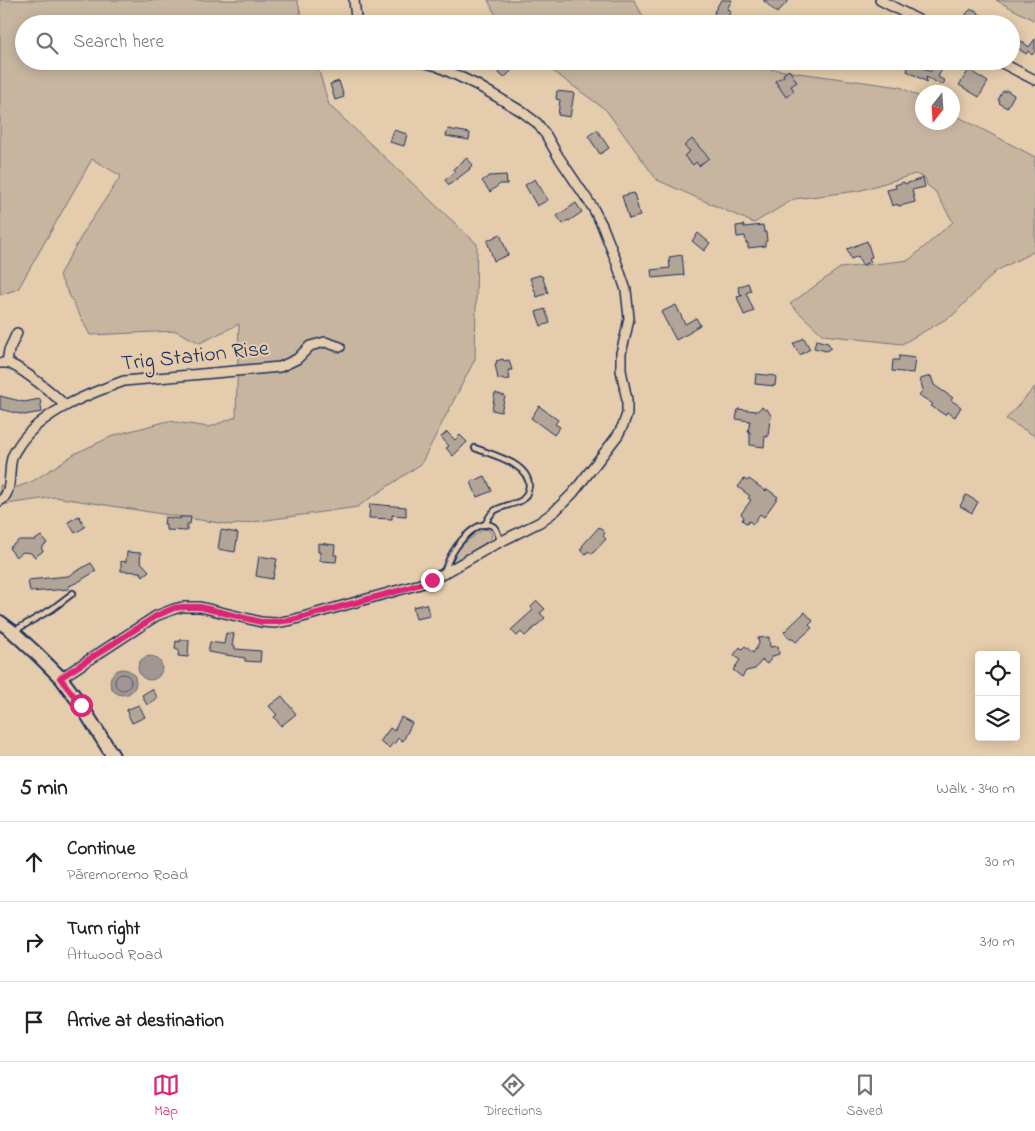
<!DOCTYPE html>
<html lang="en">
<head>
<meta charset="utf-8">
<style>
  body { margin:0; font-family:"Indie Flower",sans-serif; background:#f2f2f2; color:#202124 }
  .controls { position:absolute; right:15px; bottom:15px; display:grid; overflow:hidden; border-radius:5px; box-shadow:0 2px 12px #0003 }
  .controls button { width:45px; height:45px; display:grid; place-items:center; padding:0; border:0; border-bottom:1px solid #e0e0e0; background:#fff; color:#202124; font:25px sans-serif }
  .compass { position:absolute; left:915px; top:85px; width:45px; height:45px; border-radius:50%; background:#fff; box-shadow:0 2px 12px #0003; rotate:197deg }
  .stop { position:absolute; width:15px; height:15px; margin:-11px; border:4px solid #db2777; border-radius:50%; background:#fff }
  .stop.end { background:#db2777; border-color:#fff; box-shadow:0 1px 5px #0008 }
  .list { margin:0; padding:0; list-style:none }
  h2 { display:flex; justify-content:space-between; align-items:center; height:65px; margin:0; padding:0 20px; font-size:21px }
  h2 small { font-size:16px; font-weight:400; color:#757577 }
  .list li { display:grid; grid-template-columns:32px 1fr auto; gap:15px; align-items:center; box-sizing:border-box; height:80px; padding:0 20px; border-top:1px solid #e0e0e0 }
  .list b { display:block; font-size:19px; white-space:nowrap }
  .list p { margin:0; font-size:16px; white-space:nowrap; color:#757577 }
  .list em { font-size:16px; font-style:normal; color:#757577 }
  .icon { flex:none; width:28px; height:28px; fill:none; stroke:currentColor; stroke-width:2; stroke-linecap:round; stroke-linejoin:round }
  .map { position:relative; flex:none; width:1035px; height:756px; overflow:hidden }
  .search { position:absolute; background:#fff; box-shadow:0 2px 12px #0003; left:15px; right:15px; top:15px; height:55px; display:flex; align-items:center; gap:12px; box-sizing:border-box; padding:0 18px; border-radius:28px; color:#757577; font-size:19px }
  .sheet { height:305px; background:#fff }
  nav { display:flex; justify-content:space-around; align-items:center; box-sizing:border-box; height:70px; border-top:1px solid #e0e0e0; background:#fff; font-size:14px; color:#757577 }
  nav a { display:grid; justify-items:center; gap:2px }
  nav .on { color:#db2777 }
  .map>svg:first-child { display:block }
</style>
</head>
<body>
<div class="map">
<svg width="1035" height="756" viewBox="0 0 1035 756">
  <rect width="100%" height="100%" fill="#e4ccac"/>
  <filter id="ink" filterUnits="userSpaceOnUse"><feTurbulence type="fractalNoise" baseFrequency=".02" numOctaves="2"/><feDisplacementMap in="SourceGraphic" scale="10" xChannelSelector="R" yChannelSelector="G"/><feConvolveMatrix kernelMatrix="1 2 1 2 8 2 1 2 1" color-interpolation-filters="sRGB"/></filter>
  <g filter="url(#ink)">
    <g fill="#c7b5a0" stroke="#71727f">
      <polygon points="0,0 297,0 304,24 24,24 24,61 316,61 329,105 477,244 475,359 421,464 357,507 232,525 55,497 0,505 0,485 15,488 33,481 76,453 115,435 168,421 209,427 236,417 239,324 200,343 176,331 90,335 59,275 88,225 121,176 92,159 18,289 0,295"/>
      <polygon points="488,0 634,0 645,20 668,22 670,24 500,24"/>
      <polygon points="996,0 1035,0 1035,21"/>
      <polygon points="539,61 745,61 756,67 900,87 922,98 922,122 952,122 953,114 1035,157 1035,251 996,271 953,315 902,344 823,335 790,304 840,268 909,260 953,222 935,191 927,185 925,178 915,174 858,191 794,199 754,223 657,180 606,110"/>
      <polygon points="1035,387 1035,436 1006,419"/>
      <path d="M484 529 489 530 492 534 491 538 487 542 452 563C455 547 471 538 484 529Z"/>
    </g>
    <g fill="#a09692" stroke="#6b6d7d">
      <circle cx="150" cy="668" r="12"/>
      <circle cx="123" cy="682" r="13"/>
    </g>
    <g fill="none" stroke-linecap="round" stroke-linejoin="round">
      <circle stroke="#505873" stroke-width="1" cx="123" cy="682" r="8"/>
    </g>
    <g fill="#b2a598" stroke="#1b2f5e">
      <polygon points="721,0 732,0 727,9 731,11 725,22 723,21 722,23 713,17 715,12 714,12"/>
      <polygon points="763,0 789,0 777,13"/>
      <polygon points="971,9 975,10 979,13 981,24 970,24 967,21 966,14"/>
      <polygon points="1017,38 1029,47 1035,39 1035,51 1032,55 1028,51 1026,54 1012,44"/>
      <polygon points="497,61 505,61 513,69 504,78 492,66"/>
      <polygon points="896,61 917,61 916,64 930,72 935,64 936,65 938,61 946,61 938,77 945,81 942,85 926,77 927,82 907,71 908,68"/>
      <polygon points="789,70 797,82 791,86 794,91 786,97 775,81 784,76 783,74"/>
      <polygon points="969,70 988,82 979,97 959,85"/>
      <polygon points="339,81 344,97 335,100 330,84"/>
      <polygon points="1006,90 1014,95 1007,108 999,103 1000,101 998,100 1003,91 1005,92"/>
      <polygon points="557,91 574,93 570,117 558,115 560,100 556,99"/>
      <polygon points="448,129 470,133 469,140 446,136"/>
      <polygon points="394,130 407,134 404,146 390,142"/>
      <polygon points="597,130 609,148 600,154 588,136"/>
      <polygon points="692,139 709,158 699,166 696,162 693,165 684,156 690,151 684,146"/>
      <polygon points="467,158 473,165 469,168 470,169 449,185 445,180 455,172 453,169"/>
      <polygon points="506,175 507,184 500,184 490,192 482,181 489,176"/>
      <polygon points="923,178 925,187 912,190 915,202 900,206 900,205 898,206 897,204 892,206 887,190 896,188 895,185 904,182 905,184"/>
      <polygon points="535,179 548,200 537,206 525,185"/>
      <polygon points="634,193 640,216 629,219 622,196"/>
      <polygon points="576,203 582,212 569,221 568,220 563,224 557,216"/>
      <polygon points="744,225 744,227 763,225 764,232 766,232 767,241 765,242 765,246 748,248 748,243 746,243 745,236 737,237 736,226"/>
      <polygon points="698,233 710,243 704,251 692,241"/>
      <polygon points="500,234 508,255 494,261 487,241"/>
      <polygon points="867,241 872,257 869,258 871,262 862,265 858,256 851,259 847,249"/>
      <polygon points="682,255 684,275 652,278 651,270 670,268 669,257"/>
      <polygon points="540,275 540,276 542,276 548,293 537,297 530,278"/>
      <polygon points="748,283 751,291 746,293 754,311 744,315 737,297 743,295 741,296 738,287"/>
      <polygon points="676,305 685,324 696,318 700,325 690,331 691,332 676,340 661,312"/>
      <polygon points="545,309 550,323 541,326 536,312"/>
      <polygon points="804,338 810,349 800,355 793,344"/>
      <polygon points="816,340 828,343 831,348 826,351 814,348"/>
      <polygon points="899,356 915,358 913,373 892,371 893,360 899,360"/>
      <polygon points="503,359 504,361 509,360 512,370 508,370 510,379 503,380 503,378 498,379 495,364 497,363 496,361"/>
      <polygon points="756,374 776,376 775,386 755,384"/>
      <polygon points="931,376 934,385 953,398 951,400 961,407 955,417 947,412 945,415 931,406 933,404 919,395 923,390 920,379"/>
      <polygon points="495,393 505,396 501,412 492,410"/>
      <polygon points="0,396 24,402 40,399 42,412 24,415 0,409"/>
      <polygon points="539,406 558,420 555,424 560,427 554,435 531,418"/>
      <polygon points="762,407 765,410 767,409 772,417 770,418 768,437 765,436 764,447 750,445 750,432 748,432 750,421 736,419 738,409 757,411"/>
      <polygon points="447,432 455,440 460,435 467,442 453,456 446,448 449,446 441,437"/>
      <polygon points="485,476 492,491 477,497 471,482"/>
      <polygon points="744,479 747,481 749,479 766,491 767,489 778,497 764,517 760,514 753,524 749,521 747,524 742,520 744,517 741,514 751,500 748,498 750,496 738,487"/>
      <polygon points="966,495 978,502 972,513 960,506"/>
      <polygon points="370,504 406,507 406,516 392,515 392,519 369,518"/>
      <polygon points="79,516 85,527 75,533 68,522"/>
      <polygon points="165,517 180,519 180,517 191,517 190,524 187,524 187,531 166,530 166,524 164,524"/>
      <polygon points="599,527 605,533 603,536 606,539 592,554 588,551 586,554 580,550 583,547 582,546"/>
      <polygon points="221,530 238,533 235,552 218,549"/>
      <polygon points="41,536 47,543 41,548 43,551 35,557 31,553 23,552 16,557 9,548 19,540 35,540"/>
      <polygon points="318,543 335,545 334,555 337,555 336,562 320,561 320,552 318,552"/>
      <polygon points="127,552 141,553 140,561 149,571 143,576 140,572 121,571 121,561 126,562"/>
      <polygon points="259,556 277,559 273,578 272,579 256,576"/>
      <polygon points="91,563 96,571 78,582 69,586 69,589 30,592 28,580 68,576"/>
      <polygon points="537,601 545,609 540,613 545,618 525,636 521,632 517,636 511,630 533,610 531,607"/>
      <polygon points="426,604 430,616 416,619 413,607"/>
      <polygon points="805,612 813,621 809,625 812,628 796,642 793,639 790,639 784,632"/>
      <polygon points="226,633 234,634 232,646 235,646 235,649 261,651 260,662 245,661 245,658 208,652 210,642 224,644"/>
      <polygon points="769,637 770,647 778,646 779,654 773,656 767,664 762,660 755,669 746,671 742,677 733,670 740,660 734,655 740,647 742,649 745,646 753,653 759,644 758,638"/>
      <polygon points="180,640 189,640 188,657 178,656 179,650 175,649 176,641 180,642"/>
      <polygon points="152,689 158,698 147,705 142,695"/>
      <polygon points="282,696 296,714 281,726 274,717 277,715 269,706"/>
      <polygon points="139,705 145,717 132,723 126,710"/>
      <polygon points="401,717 412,723 403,741 398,738 394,744 393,743 389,748 380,742 390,728 394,731"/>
    </g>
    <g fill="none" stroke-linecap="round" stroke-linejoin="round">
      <defs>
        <g id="lane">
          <path d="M475 448C492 455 529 463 529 486 528 491 526 497 522 500 520 502 515 503 512 504 496 509 492 509 485 525"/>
          <path d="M444 571C447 565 449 558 453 552 459 542 480 516 494 527 498 531 499 537 500 542"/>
          <polyline points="14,631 52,609 73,593"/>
        </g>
        <g id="street">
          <polyline points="354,0 356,18 358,24"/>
          <polyline points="880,0 926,24"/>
          <polyline points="998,61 1035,80"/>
          <path d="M0 363C1 363 7 363 8 363 20 367 56 395 65 406"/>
          <polyline points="7,363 9,350 17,333"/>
          <path d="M0 501C13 493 8 472 12 458 13 453 17 449 19 445 41 412 88 394 124 381L280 367 297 359 310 346 325 342 340 347"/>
          <polyline points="61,678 156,616 174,609 182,607 200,607 261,622 275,623 292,620 424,583 443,574 490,547 540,522 555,511 573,493 618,435 623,425 627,414 627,400 621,370 621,353 626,333 629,318 626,290 615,258 602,225 593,208 558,156 546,135 537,123 521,111 477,85 437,66 418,61"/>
        </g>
        <polyline id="secondary" points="0,622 12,631 38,655 61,678 81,705 113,756"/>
      </defs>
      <use href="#lane" stroke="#1b2f5e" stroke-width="8"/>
      <use href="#street" stroke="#1b2f5e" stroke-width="12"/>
      <use href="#secondary" stroke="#1b2f5e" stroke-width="16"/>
      <use href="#lane" stroke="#e4ccac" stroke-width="4.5"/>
      <use href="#street" stroke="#e4ccac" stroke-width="9"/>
      <use href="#secondary" stroke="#e4ccac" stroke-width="12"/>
    </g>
  </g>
  <g fill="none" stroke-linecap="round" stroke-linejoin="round" filter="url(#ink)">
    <polyline stroke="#db2777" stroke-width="6" points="81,705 60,678 156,616 174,608 182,607 200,607 261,622 275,622 292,620 405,589 432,580"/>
  </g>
  <g text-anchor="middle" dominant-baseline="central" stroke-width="4" stroke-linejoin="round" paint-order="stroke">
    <g font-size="22" fill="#1b2f5e" stroke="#e4ccac">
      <text transform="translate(195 357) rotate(-6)">Trig Station Rise</text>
    </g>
  </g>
</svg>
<div class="controls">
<button><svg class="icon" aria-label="locate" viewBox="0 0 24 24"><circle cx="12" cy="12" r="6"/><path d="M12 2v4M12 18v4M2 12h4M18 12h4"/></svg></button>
<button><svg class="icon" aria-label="layers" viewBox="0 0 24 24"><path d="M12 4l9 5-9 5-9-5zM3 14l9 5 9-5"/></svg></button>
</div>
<svg class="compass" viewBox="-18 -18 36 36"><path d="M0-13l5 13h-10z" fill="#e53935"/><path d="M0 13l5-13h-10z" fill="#757577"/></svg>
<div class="stop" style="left:81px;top:705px"></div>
<div class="stop end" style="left:432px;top:580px"></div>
<div class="search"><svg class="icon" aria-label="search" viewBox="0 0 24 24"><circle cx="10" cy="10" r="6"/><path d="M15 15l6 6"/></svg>Search here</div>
</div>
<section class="sheet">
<h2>5 min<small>Walk · 340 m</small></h2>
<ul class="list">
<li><svg class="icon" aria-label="ahead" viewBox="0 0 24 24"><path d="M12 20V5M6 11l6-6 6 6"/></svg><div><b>Continue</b><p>Pāremoremo Road</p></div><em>30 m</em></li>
<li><svg class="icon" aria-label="right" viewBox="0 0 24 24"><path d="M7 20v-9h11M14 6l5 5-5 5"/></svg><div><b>Turn right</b><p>Attwood Road</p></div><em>310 m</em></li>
<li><svg class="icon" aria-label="arrive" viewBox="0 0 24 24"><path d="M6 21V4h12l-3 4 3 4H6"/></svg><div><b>Arrive at destination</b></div></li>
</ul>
</section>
<nav>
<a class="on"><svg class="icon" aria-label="map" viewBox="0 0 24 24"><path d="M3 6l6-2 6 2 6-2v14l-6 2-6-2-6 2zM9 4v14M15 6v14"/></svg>Map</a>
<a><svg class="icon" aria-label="directions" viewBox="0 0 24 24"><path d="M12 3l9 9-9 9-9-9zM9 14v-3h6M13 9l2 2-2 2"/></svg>Directions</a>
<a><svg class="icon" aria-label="saved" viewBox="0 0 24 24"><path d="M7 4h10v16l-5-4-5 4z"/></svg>Saved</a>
</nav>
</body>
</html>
